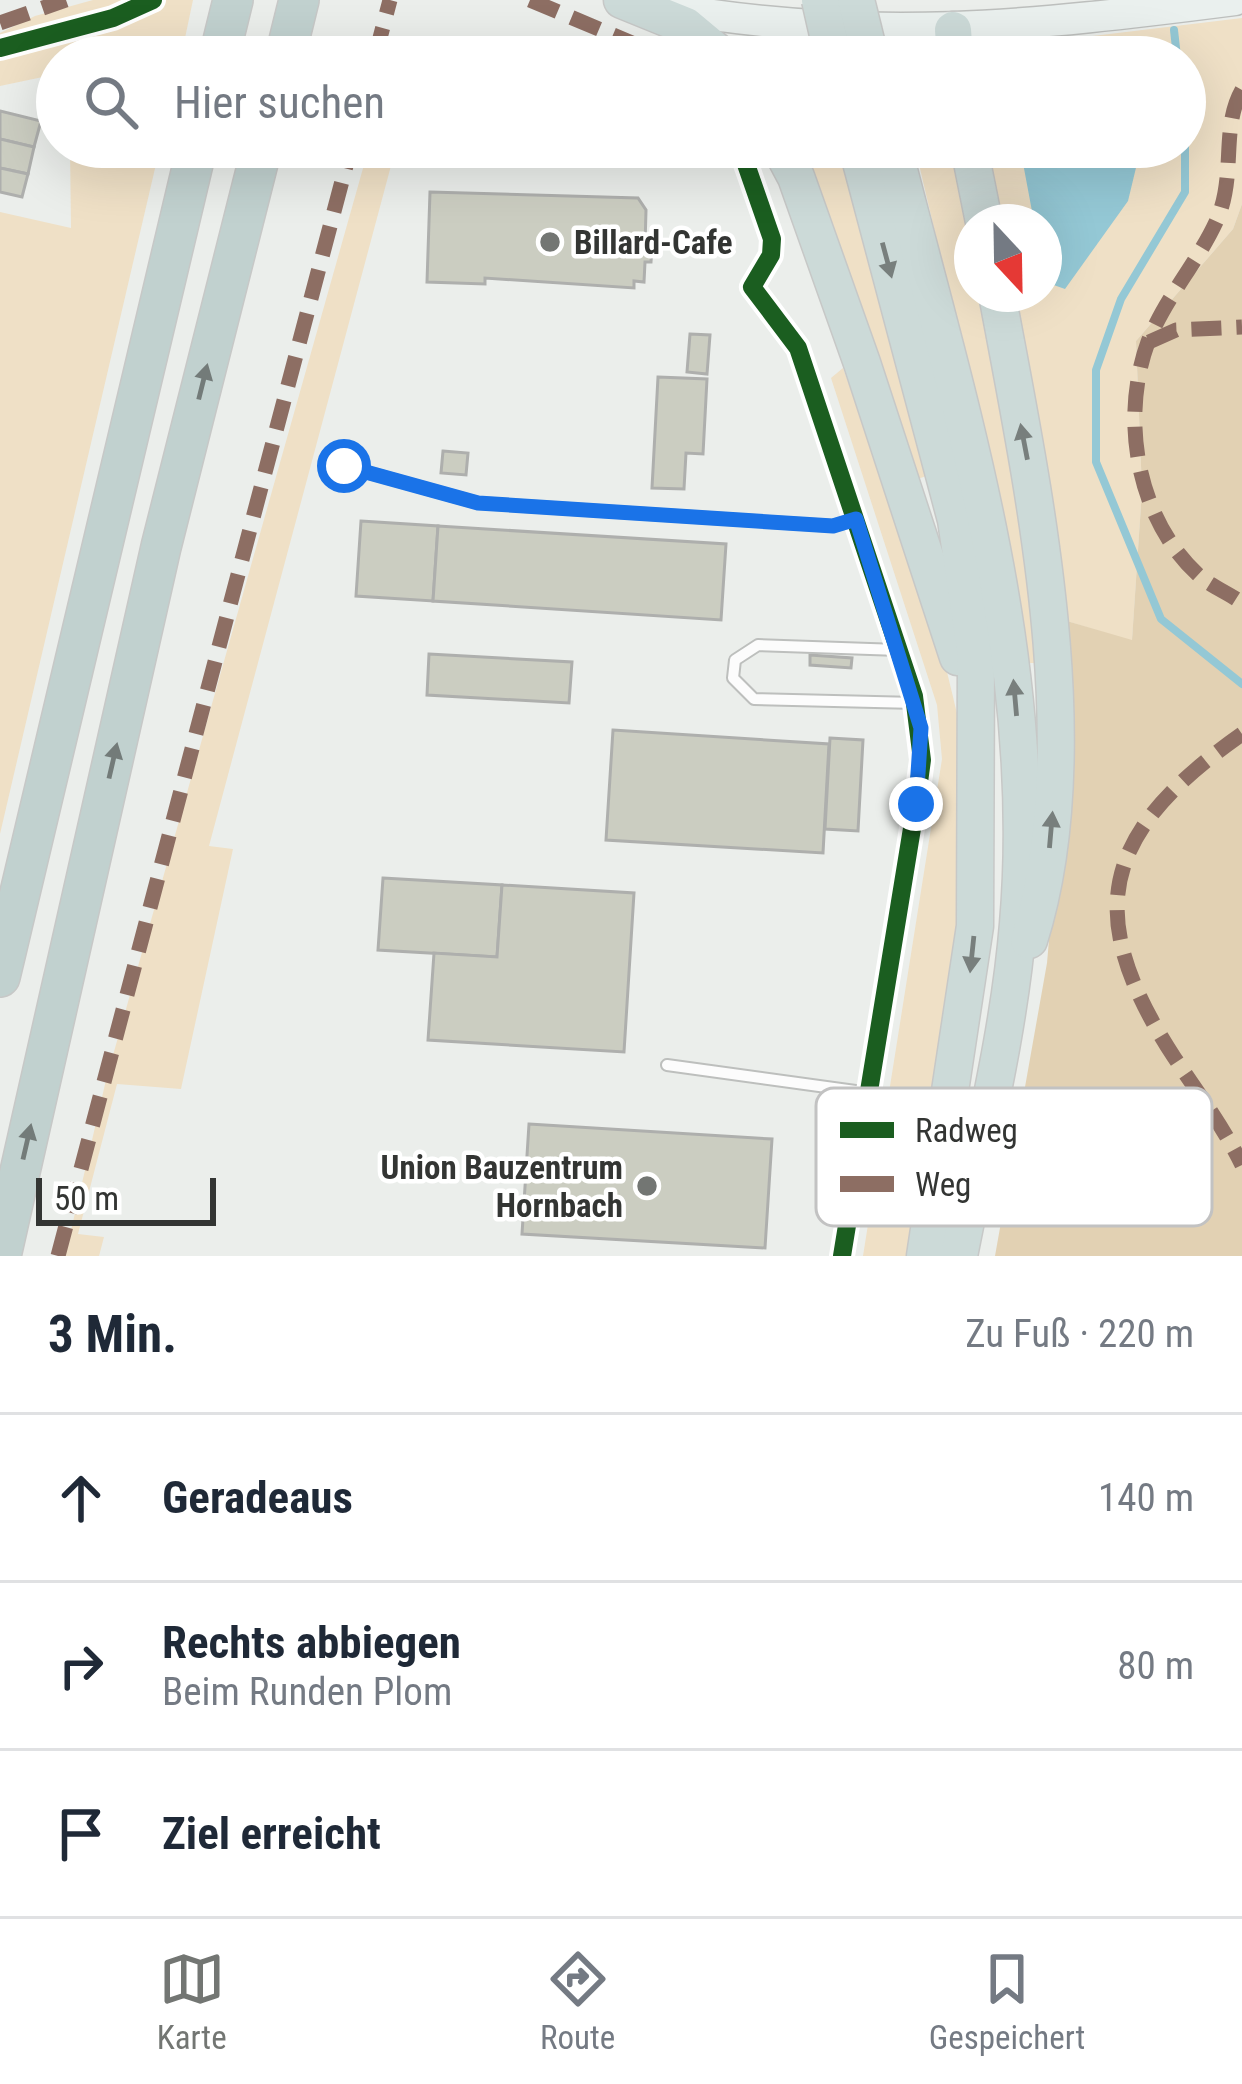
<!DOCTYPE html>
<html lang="de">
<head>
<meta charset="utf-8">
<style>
  body { margin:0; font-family:"Roboto Condensed",sans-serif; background:#f6f6f7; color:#1f2937 }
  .compass { position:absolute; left:954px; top:204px; width:108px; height:108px; border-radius:50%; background:#fff; box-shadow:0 12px 48px #0002; rotate:158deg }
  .scale { position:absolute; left:36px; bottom:30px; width:180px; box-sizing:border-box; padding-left:12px; border:6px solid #333533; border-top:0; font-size:33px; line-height:42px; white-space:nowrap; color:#333533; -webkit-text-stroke:9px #fff; paint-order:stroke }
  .stop { position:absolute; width:36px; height:36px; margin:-27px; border:9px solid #1a73e8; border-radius:50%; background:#fff }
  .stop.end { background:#1a73e8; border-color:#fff; box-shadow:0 3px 12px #0008 }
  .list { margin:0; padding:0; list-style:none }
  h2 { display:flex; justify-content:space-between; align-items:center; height:156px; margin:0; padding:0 48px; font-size:51px }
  h2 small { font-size:39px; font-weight:400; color:#747a83 }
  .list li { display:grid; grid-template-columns:78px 1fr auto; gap:36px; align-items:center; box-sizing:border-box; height:168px; padding:0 48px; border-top:3px solid #e0e1e3 }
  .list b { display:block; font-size:45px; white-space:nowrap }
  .list p { margin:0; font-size:39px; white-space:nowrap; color:#747a83 }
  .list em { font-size:39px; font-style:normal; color:#747a83 }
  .icon { flex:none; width:66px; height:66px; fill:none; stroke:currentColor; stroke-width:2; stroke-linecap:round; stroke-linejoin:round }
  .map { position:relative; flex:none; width:1242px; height:1256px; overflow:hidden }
  .search { position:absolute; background:#fff; box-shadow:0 12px 48px #0002; left:36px; right:36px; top:36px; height:132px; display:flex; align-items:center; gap:30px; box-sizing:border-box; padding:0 42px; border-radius:66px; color:#747a83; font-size:45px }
  .sheet { height:660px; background:#fff }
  nav { display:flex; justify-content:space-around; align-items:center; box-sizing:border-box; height:168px; border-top:3px solid #e0e1e3; background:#fff; font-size:33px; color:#747a83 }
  nav a { display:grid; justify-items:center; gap:6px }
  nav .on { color:#737673 }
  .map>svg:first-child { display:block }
</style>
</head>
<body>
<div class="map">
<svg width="1242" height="1256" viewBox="0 0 1242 1256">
  <rect width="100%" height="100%" fill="#ebeeeb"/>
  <g fill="#efe0c6">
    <polygon points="93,0 193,0 181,57 57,57 57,74 0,86 0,33 35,16"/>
    <polygon points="1242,18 1242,204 1233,229 1136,341 1142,490 1132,641 1060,619 1011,294 1044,294 1044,222 997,222 981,147 1185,147 1185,57 975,57 994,48"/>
    <polygon points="730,37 808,45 811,57 740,57"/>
    <polygon points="70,147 160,147 0,834 0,212 71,228"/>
    <polygon points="369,147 396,147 209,846 233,849 181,1089 117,1084 78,1234 104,1237 99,1256 65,1256 106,1080"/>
    <polygon points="793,147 840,147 930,475 914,480"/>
    <polygon points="915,147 958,147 972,223 972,294 986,294 1016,449 1038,663 1025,663 1008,545"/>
    <polygon points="843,368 934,618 960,726 963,890 950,1033 907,1256 863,1256 942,759 937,705 831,378"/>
  </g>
  <polygon fill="#e2d1b3" points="1242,204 1242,1256 995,1256 1047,963 1060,814 1060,619 1132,640 1142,490 1136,341 1233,229"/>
  <polygon fill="#94c8d5" points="1020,147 1141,147 1128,201 1065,289 1045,282 1044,222 1034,222"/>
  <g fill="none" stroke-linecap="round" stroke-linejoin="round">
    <g stroke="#94c8d5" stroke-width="8">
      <polyline points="1174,30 1177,57"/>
      <polyline points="1185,115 1185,192 1121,299 1096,370 1096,462 1161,619 1242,684"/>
    </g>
  </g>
  <g fill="#cbcdc1" stroke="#aeafad" stroke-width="3">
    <polygon points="0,111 41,121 34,147 0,139"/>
    <polygon points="0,139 34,147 28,174 0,168"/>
    <polygon points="0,168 28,174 22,197 0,192"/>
    <polygon points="430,192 638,198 646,210 645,246 652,246 651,262 645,262 644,282 634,281 634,288 485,278 485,284 427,282"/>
    <polygon points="690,334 710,335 707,374 687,372"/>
    <polygon points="658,377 707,379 703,454 686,453 684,489 652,488"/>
    <polygon points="443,451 468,453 466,475 441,473"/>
    <polygon points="361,521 438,526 433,601 356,596"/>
    <polygon points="438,526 726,544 721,620 433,601"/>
    <polygon points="429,654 572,662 569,703 427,695"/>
    <polygon points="810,655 852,658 851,668 810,665"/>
    <polygon points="613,730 829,744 823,853 606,840"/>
    <polygon points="830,738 863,740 858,831 825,829"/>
    <polygon points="383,878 502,885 497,957 378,950"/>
    <polygon points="502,885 634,893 624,1052 428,1040 434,953 497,957"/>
    <polygon points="529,1124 772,1139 765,1248 522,1234"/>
  </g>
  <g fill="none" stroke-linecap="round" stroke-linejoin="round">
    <defs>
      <g id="service">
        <polyline points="344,466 478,503 833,526 856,519"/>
        <polyline points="899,650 758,645 735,660 733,678 754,699 916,703"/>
        <polyline points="667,1065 870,1093"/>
      </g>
      <polyline id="minor" points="752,287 798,348 914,696 922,760 916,804 842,1256"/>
      <path id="secondary" d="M663 7C868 44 1032 26 1235 0"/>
      <g id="trunk">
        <polyline points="622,0 686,26 723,57"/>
        <polyline points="953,30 955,57"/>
        <polyline points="780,147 796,177 862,363 958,657"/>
        <polyline points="857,147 956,520 976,655 975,926 925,1256"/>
        <path d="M893 147C958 402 1041 657 1018 924 1009 1035 980 1147 959 1256"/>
        <polyline points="969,147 984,222"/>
        <path d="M997 294C1033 488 1090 749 1029 940"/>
      </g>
      <g id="motorway">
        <polyline points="219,57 233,0"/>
        <polyline points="285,57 299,0"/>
        <polyline points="0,977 197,147"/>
        <polyline points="1,1256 161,547 262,147"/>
      </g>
    </defs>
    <use href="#service" stroke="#bdbfbd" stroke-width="14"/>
    <use href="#minor" stroke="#bdbfbd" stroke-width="24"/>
    <use href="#secondary" stroke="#bdbfbd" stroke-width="33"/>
    <use href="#trunk" stroke="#c7c8c7" stroke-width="39"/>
    <use href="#motorway" stroke="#c7c8c7" stroke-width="42"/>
    <use href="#service" stroke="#fcfcfc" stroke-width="10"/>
    <use href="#minor" stroke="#fcfcfc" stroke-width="21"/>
    <use href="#secondary" stroke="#eaf0ee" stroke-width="30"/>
    <use href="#trunk" stroke="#ccdad8" stroke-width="36"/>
    <use href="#motorway" stroke="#c1d1cf" stroke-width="39"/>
    <defs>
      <g id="trunk-bridge">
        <polyline points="820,0 833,57"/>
        <polyline points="856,0 870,57"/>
      </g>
    </defs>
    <use href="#trunk-bridge" stroke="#c7c8c7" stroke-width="39" stroke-linecap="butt"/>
    <use href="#trunk-bridge" stroke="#ccdad8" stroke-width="36"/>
    <g stroke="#8d6e63" stroke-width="15" stroke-dasharray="30 15" stroke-linecap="butt">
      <polyline points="530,0 665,57"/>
      <polyline points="0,23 66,0"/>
      <polyline points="375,57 390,0"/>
      <path d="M1242 90C1220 129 1237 176 1216 222 1197 263 1164 300 1148 342 1119 421 1138 524 1203 579 1215 588 1230 594 1242 603"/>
      <polyline points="1149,342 1176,330 1242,327"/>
      <path d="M1242 734C1104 831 1079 911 1174 1057 1198 1093 1223 1126 1242 1165"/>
      <polyline points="58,1256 351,147"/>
    </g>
    <defs>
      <g id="cycleway">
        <polyline points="0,48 113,18 153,0"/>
        <polyline points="740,147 772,239 771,255 752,287 798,348 914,696 922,760 916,804 842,1256"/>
      </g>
    </defs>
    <use href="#cycleway" stroke="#fff" stroke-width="26"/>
    <use href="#cycleway" stroke="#1b5e20" stroke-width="18"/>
  </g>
  <defs><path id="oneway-solid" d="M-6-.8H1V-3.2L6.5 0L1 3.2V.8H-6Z" transform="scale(3)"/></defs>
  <g fill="#787f7d">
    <use href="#oneway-solid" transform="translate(887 260) rotate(75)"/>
    <use href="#oneway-solid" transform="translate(1024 442) rotate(-101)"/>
    <use href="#oneway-solid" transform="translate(1015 698) rotate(-95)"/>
    <use href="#oneway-solid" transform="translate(1051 830) rotate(-85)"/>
    <use href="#oneway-solid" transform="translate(972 954) rotate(96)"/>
  </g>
  <g fill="#737b79">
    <use href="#oneway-solid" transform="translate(203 382) rotate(-76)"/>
    <use href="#oneway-solid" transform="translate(113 761) rotate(-77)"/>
    <use href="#oneway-solid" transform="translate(27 1142) rotate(-77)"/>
  </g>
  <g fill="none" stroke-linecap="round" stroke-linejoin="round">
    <polyline stroke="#1a73e8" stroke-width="15" points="344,466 478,503 833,526 856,519 921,728 916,804"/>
  </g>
  <g fill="#737673" stroke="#fff" stroke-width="4.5">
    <circle cx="550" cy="242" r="12"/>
    <circle cx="647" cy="1186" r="12"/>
  </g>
  <g text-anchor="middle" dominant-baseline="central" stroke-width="9" stroke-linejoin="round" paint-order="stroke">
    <g font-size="33" font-weight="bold" fill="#333533" stroke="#fff" text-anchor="start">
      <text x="574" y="242">Billard-Cafe</text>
      <text x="623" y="1167" text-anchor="end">Union Bauzentrum<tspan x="623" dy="38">Hornbach</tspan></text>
    </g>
  </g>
  <rect x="816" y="1088" width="396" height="138" rx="18" fill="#fff" stroke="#c2c2c2" stroke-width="3"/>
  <rect x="840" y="1122" width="54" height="16" fill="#1b5e20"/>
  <rect x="840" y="1176" width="54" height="16" fill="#8d6e63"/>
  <g font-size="33" fill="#333533">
    <text x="915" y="1142">Radweg</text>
    <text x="915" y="1196">Weg</text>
  </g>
</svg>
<svg class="compass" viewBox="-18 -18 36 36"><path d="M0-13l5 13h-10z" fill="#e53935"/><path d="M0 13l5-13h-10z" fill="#747a83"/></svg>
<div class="scale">50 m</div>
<div class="stop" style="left:344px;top:466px"></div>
<div class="stop end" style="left:916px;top:804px"></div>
<div class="search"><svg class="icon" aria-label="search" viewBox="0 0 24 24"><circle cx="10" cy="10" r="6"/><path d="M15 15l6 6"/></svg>Hier suchen</div>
</div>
<section class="sheet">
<h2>3 Min.<small>Zu Fuß · 220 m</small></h2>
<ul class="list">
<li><svg class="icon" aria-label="ahead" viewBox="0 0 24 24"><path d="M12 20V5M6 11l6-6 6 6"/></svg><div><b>Geradeaus</b></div><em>140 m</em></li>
<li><svg class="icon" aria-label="right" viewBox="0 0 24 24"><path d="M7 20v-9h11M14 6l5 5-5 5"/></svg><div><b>Rechts abbiegen</b><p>Beim Runden Plom</p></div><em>80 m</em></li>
<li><svg class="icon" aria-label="arrive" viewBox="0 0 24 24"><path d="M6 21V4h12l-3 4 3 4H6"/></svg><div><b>Ziel erreicht</b></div></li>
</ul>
</section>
<nav>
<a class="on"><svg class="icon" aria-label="map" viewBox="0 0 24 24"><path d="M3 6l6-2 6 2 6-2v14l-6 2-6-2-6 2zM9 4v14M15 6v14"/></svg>Karte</a>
<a><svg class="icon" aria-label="directions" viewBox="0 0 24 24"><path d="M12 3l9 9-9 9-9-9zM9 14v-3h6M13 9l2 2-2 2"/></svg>Route</a>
<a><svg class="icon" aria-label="saved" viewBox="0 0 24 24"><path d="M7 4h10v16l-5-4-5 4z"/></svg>Gespeichert</a>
</nav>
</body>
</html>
